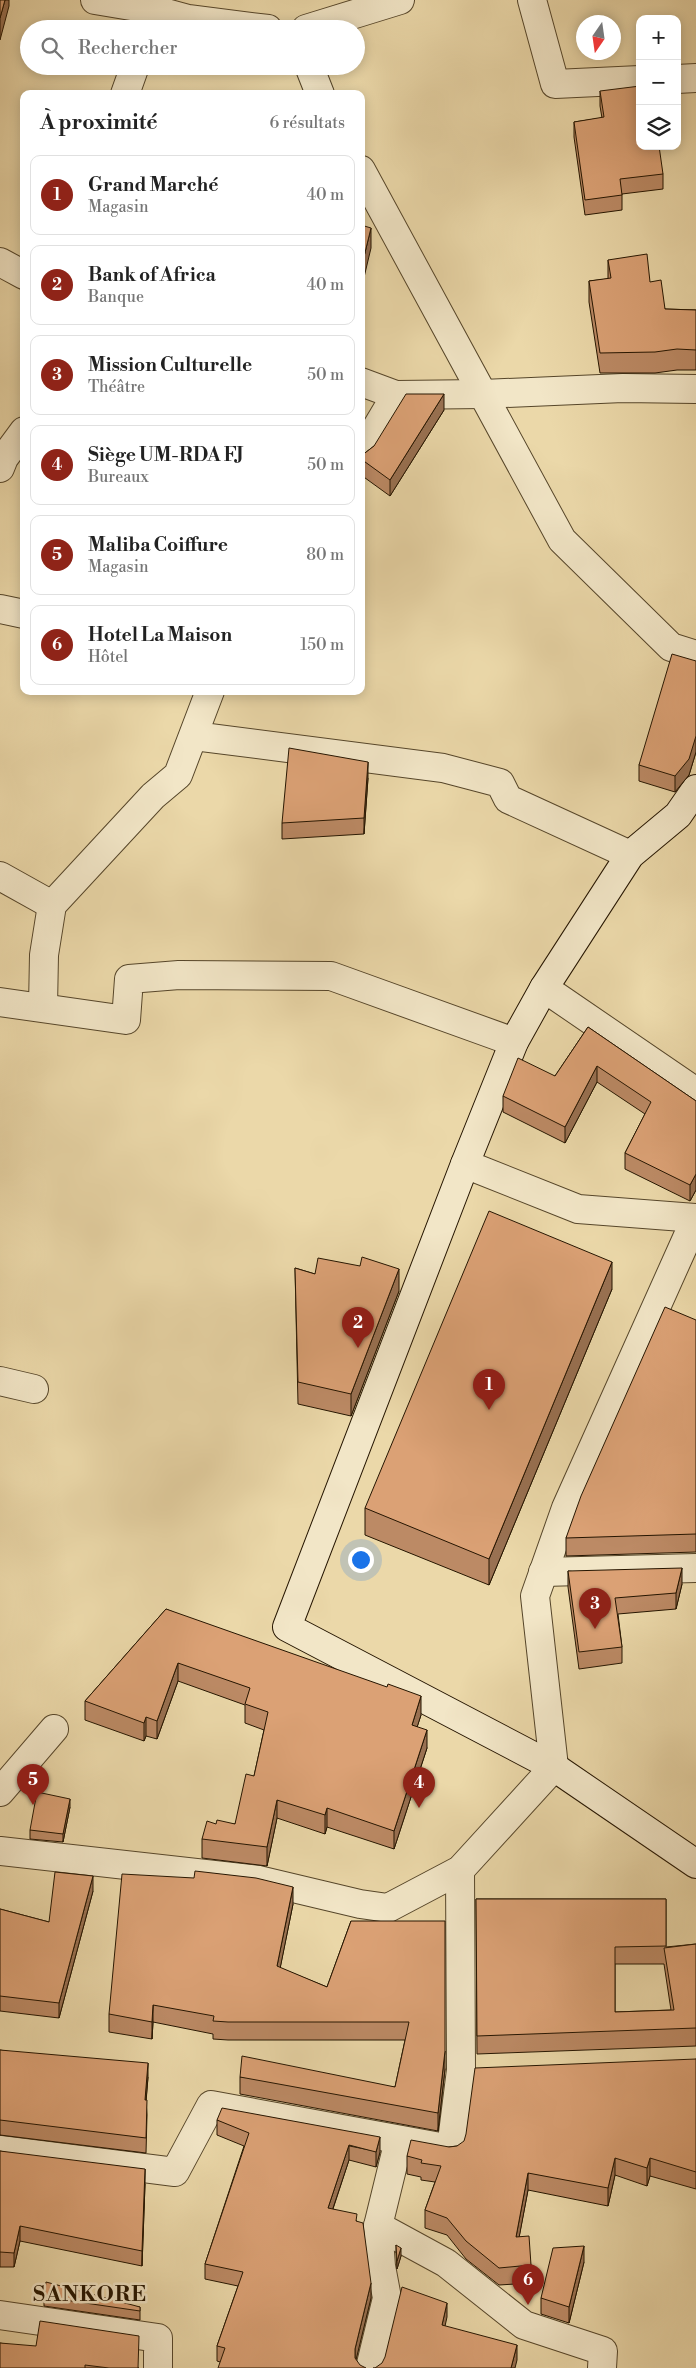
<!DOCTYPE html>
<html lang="fr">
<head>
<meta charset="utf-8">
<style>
  body { margin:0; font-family:"Libre Bodoni",serif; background:#f2f2f2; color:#222 }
  .controls { position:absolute; right:15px; top:15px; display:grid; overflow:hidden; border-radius:10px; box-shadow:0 2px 12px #0003 }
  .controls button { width:45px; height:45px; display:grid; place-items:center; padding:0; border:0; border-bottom:1px solid #e0e0e0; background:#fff; color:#222; font:25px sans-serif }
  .compass { position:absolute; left:576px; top:15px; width:45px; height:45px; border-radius:50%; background:#fff; box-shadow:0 2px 12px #0003; rotate:193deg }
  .you { position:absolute; left:360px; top:1559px; width:18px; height:18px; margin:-12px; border:4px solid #fff; border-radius:50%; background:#1a73e8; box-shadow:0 0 0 8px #1a73e833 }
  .badge { display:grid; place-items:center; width:32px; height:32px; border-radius:50%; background:#8f2418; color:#fff; font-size:16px; font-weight:700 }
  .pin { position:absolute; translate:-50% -41px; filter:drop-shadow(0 1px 2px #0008) }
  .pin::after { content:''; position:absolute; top:26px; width:18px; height:15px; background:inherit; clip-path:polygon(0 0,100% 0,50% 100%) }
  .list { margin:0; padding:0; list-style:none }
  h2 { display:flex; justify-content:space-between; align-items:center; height:65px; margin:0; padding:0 20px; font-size:21px }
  h2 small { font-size:16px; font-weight:400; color:#767676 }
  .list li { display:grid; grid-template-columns:32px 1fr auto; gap:15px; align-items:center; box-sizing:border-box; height:80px; margin:0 10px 10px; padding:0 10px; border:1px solid #e0e0e0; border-radius:10px }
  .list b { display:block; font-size:19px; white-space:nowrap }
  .list p { margin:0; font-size:16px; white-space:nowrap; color:#767676 }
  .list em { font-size:16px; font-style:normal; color:#767676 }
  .icon { flex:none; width:28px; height:28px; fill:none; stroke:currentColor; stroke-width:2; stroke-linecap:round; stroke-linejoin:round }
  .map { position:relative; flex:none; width:696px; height:2368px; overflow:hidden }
  .search { position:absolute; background:#fff; box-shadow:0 2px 12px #0003; left:20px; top:20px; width:345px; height:55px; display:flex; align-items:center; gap:12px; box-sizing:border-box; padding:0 18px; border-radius:28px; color:#767676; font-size:19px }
  .panel { position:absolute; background:#fff; box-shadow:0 2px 12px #0003; left:20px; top:90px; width:345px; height:605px; border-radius:10px }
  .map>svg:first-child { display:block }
</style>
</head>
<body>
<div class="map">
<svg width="696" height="2368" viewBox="0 0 696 2368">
  <rect width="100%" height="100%" fill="#ebd8a9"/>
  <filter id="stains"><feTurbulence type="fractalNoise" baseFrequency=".004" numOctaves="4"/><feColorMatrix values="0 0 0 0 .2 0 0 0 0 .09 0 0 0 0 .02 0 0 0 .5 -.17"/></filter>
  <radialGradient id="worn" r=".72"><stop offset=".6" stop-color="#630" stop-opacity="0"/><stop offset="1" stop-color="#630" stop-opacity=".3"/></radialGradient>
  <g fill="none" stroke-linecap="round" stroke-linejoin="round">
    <defs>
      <g id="street">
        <polyline points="95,0 155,10 188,19 268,29"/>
        <polyline points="532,0 555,84 640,80"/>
        <polyline points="306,29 400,0"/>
        <polyline points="309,66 320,94"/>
        <polyline points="677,79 696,78"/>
        <polyline points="125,94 135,66"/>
        <polyline points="361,170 562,540 671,647 696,655"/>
        <polyline points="0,262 24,275"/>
        <polyline points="361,382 396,395 483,394 623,388 696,389"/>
        <polyline points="361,454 396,395"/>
        <polyline points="0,468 4,458 24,431"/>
        <polyline points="0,609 24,614"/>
        <polyline points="194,736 443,768 500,783 508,799 630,855"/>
        <polyline points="0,876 52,905"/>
        <polyline points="544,988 696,1092"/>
        <polyline points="0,1002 126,1020 129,979 179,975 331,976 514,1042"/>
        <polyline points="43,1007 44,955 52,905 153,796 178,775 210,691"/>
        <polyline points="465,1164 578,1209 696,1218"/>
        <polyline points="0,1381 34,1389"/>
        <polyline points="543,1572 696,1568"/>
        <polyline points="0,1792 54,1729"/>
        <polyline points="0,1851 259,1880 360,1904 388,1908 460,1870 554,1767 535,1596 566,1508 696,1218"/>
        <polyline points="399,2140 378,2226 446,2263 524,2325 603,2351 602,2368"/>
        <polyline points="0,2150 175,2172 211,2105 451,2149 461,2070 460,1870"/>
        <polyline points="0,2315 158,2338 158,2368"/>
        <polyline points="370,2368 387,2298 381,2266 378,2226"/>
      </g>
      <polyline id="secondary" points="696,789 678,815 630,855 544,988 514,1042 465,1164 287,1627 554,1767 696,1864"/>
    </defs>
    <use href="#street" stroke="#56462a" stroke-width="30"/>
    <use href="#secondary" stroke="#251500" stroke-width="30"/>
    <use href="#street" stroke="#f2e6c7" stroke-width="28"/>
    <use href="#secondary" stroke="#f2e6c7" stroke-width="28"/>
  </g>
  <g fill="#bc8a65" stroke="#251500" fill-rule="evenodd">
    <polygon points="600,91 663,174 663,189 622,194 622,210 585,215 574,137 574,122 602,118 600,106"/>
    <polygon points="608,260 650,282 665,309 696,310 696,370 677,370 655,373 600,373 589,302 589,281 608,279"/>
    <polygon points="444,410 390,496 361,475 361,456 374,446"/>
    <polygon points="696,661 696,752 689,775 675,792 639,781 639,765"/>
    <polygon points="368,778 364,834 282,839 282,823"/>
    <polygon points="588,1027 696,1101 696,1190 690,1201 625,1169 625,1153 645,1114 597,1082 565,1143 503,1112 503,1096 555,1076"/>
    <polygon points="295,1268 315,1274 399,1291 351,1416 298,1404"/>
    <polygon points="612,1289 489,1585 365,1535 365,1508"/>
    <polygon points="696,1320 696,1552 566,1556 566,1538"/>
    <polygon points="568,1571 682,1584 676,1609 618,1614 622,1647 622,1663 579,1669 568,1587"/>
    <polygon points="166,1609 421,1715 417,1727 427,1748 394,1849 327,1827 325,1834 277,1818 267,1866 202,1858 202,1839 216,1824 235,1824 254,1776 264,1730 245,1723 245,1705 178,1681 157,1739 146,1736 144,1741 85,1720 85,1701"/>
    <polygon points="70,1807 63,1842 30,1839 30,1830"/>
    <polygon points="93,1891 59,2018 0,2011 0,1909 49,1922"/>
    <path d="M476 1899H666V1947L696 1944V2046L477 2054ZM615 1964H664L671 2010 615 2012Z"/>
    <polygon points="293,1904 280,1968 327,1987 351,1921 445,2069 438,2131 240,2094 240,2077 395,2087 405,2040 228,2040 213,2039 213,2034 153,2022 152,2039 109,2032 109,2014"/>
    <polygon points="0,2050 148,2077 146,2100 147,2115 146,2153 0,2135"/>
    <polygon points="696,2059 696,2189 650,2176 647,2186 615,2175 608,2206 528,2190 519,2237 531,2265 531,2283 499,2285 466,2259 447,2235 425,2228 425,2210 435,2182 421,2180 421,2177 407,2174 407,2156 449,2147 457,2146"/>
    <polygon points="217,2120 380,2152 376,2167 349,2160 333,2209 357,2221 371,2298 356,2359 220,2362 217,2361 217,2346 238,2286 205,2279 205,2264 244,2146 217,2135"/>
    <polygon points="0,2151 145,2184 142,2266 20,2241 14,2267 0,2267"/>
    <polygon points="396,2245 401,2256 397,2269 396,2253"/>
    <polygon points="584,2262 569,2323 541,2314 541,2298"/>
    <polygon points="44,2297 140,2307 140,2320 44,2306"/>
    <polygon points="0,2343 139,2368 0,2368"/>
  </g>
  <g fill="#997152" stroke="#251500">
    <polygon points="5,0 9,0 9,6 0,40 0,18"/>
    <polygon points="371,228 371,248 361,290 361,269"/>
    <polygon points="444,394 444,410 390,496 390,480"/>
    <polygon points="696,736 696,752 689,775 675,792 675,776"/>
    <polygon points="368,762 368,778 364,834 364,818"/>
    <polygon points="597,1066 597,1082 565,1143 565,1127"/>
    <polygon points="696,1174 696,1190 690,1201 690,1185"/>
    <polygon points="612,1262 612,1289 489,1585 489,1559"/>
    <polygon points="399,1269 399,1291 351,1416 351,1394"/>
    <polygon points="682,1568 682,1584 676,1609 676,1593"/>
    <polygon points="178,1663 178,1681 157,1739 157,1721"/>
    <polygon points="421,1696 421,1715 412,1743 412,1725"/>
    <polygon points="146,1717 146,1736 144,1741 144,1723"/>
    <polygon points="427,1730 427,1748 394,1849 394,1831"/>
    <polygon points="70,1799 70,1807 63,1842 63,1834"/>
    <polygon points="277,1800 277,1818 267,1866 267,1847"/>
    <polygon points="327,1808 327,1827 325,1834 325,1815"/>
    <polygon points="93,1876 93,1891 59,2018 59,2003"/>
    <polygon points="293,1887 293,1904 277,1984 277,1966"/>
    <polygon points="153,2005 153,2022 152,2039 152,2022"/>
    <polygon points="445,2051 445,2069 438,2131 438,2113"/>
    <polygon points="148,2063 148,2077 145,2115 145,2100"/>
    <polygon points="380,2137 380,2152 376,2167 376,2152"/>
    <polygon points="349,2145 349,2160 328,2223 328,2208"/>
    <polygon points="615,2158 615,2175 608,2206 608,2188"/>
    <polygon points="650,2158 650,2176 647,2186 647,2168"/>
    <polygon points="145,2169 145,2184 142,2266 142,2251"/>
    <polygon points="528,2173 528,2190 516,2254 516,2237"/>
    <polygon points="20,2226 20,2241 14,2267 14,2253"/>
    <polygon points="584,2246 584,2262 569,2323 569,2307"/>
    <polygon points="401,2248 401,2256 397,2269 397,2261"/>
    <polygon points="371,2283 371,2298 355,2364 355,2349"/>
    <polygon points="447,2303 447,2317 442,2340 442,2325"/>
    <polygon points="517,2345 517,2360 515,2368 511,2368"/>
  </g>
  <g fill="#dba175" stroke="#251500">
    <polygon points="0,0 5,0 0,18"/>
    <polygon points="640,86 640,146 659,146 663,174 620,179 622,195 585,200 574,122 604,117 600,91"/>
    <polygon points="361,225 371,228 361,269"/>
    <polygon points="647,254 650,282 661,280 665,309 696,310 696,350 677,349 655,352 600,353 589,281 611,278 608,260"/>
    <polygon points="406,394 444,394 390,480 361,459 361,456 374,446"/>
    <polygon points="672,654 696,661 696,736 689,759 675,776 639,765"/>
    <polygon points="289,748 368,762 364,818 282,823"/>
    <polygon points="588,1027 696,1101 696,1174 690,1185 625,1153 651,1102 597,1066 565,1127 503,1096 518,1058 555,1076"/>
    <polygon points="489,1211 612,1262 489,1559 365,1508"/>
    <polygon points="362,1257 399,1269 351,1394 298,1382 295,1268 315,1274 318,1258 360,1266"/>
    <polygon points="665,1307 696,1320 696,1534 566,1538 581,1496"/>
    <polygon points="682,1568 676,1593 615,1598 622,1647 579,1652 568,1571"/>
    <polygon points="166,1609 387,1687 388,1684 421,1696 412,1725 427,1730 394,1831 327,1808 325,1815 277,1800 267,1847 202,1839 207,1821 216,1824 217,1820 235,1824 246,1774 254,1776 268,1712 245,1704 250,1688 178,1663 157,1721 146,1717 144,1723 85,1701"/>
    <polygon points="37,1792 70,1799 63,1834 30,1830"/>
    <polygon points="195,1871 256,1878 293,1887 277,1966 327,1987 351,1921 445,1921 445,2051 438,2113 240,2077 242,2056 395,2087 409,2022 228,2022 213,2021 214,2016 153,2005 152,2022 109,2014 122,1874 194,1878"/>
    <polygon points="55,1872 93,1876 59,2003 0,1996 0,1909 49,1922"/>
    <polygon points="476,1899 666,1899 666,1946 615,1947 615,2012 674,2010 664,1948 696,1944 696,2028 477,2036"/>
    <polygon points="0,2050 148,2063 145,2100 147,2100 146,2138 0,2120"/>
    <polygon points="696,2059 696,2172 650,2158 647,2168 615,2158 608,2188 528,2173 516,2237 529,2236 531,2265 499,2268 466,2241 447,2218 425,2210 441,2166 421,2163 422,2160 407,2156 411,2140 449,2147 457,2146 464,2141 466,2134 475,2068"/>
    <polygon points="222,2108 380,2137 376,2152 349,2145 328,2208 357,2214 356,2221 363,2223 371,2283 355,2349 355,2358 360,2365 366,2368 218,2368 225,2348 217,2346 243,2272 205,2264 249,2133 217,2120"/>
    <polygon points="0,2151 145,2169 142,2251 20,2226 14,2253 0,2252"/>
    <polygon points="396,2245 401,2248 397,2261"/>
    <polygon points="584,2246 569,2307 541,2298 553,2248"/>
    <polygon points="46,2282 140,2307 140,2311 44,2297"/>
    <polygon points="402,2287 447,2303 442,2325 517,2345 511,2368 373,2368 375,2368 382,2363 385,2357"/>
    <polygon points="40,2321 139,2336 138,2368 109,2368 85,2365 85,2368 0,2368 0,2343 36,2346"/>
  </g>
  <g text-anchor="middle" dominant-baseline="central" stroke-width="5" stroke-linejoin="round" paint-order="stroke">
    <g font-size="21" font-weight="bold" letter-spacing="1" fill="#251500" stroke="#f2e6c7">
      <text x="90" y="2295">SANKORE</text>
    </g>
  </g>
  <rect width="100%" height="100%" filter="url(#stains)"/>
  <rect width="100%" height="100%" fill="url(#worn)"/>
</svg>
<div class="controls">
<button>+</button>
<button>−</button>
<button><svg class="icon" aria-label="layers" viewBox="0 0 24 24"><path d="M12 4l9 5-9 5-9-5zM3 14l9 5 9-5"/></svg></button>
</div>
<svg class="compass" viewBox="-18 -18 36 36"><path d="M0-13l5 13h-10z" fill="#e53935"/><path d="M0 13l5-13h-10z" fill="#767676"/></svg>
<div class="you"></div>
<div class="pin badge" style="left:489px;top:1410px">1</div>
<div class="pin badge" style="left:358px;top:1348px">2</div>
<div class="pin badge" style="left:595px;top:1629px">3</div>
<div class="pin badge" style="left:419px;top:1808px">4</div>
<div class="pin badge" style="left:33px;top:1805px">5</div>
<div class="pin badge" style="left:528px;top:2305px">6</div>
<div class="search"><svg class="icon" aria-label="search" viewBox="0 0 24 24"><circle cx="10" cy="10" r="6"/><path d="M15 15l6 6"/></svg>Rechercher</div>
<section class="panel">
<h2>À proximité<small>6 résultats</small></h2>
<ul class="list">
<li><span class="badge">1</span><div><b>Grand Marché</b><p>Magasin</p></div><em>40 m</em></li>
<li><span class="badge">2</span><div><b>Bank of Africa</b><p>Banque</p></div><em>40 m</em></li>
<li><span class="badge">3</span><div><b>Mission Culturelle</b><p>Théâtre</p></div><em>50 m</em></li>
<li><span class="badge">4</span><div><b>Siège UM-RDA FJ</b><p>Bureaux</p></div><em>50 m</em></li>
<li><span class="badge">5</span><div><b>Maliba Coiffure</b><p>Magasin</p></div><em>80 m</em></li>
<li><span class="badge">6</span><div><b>Hotel La Maison</b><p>Hôtel</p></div><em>150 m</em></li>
</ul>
</section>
</div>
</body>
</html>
